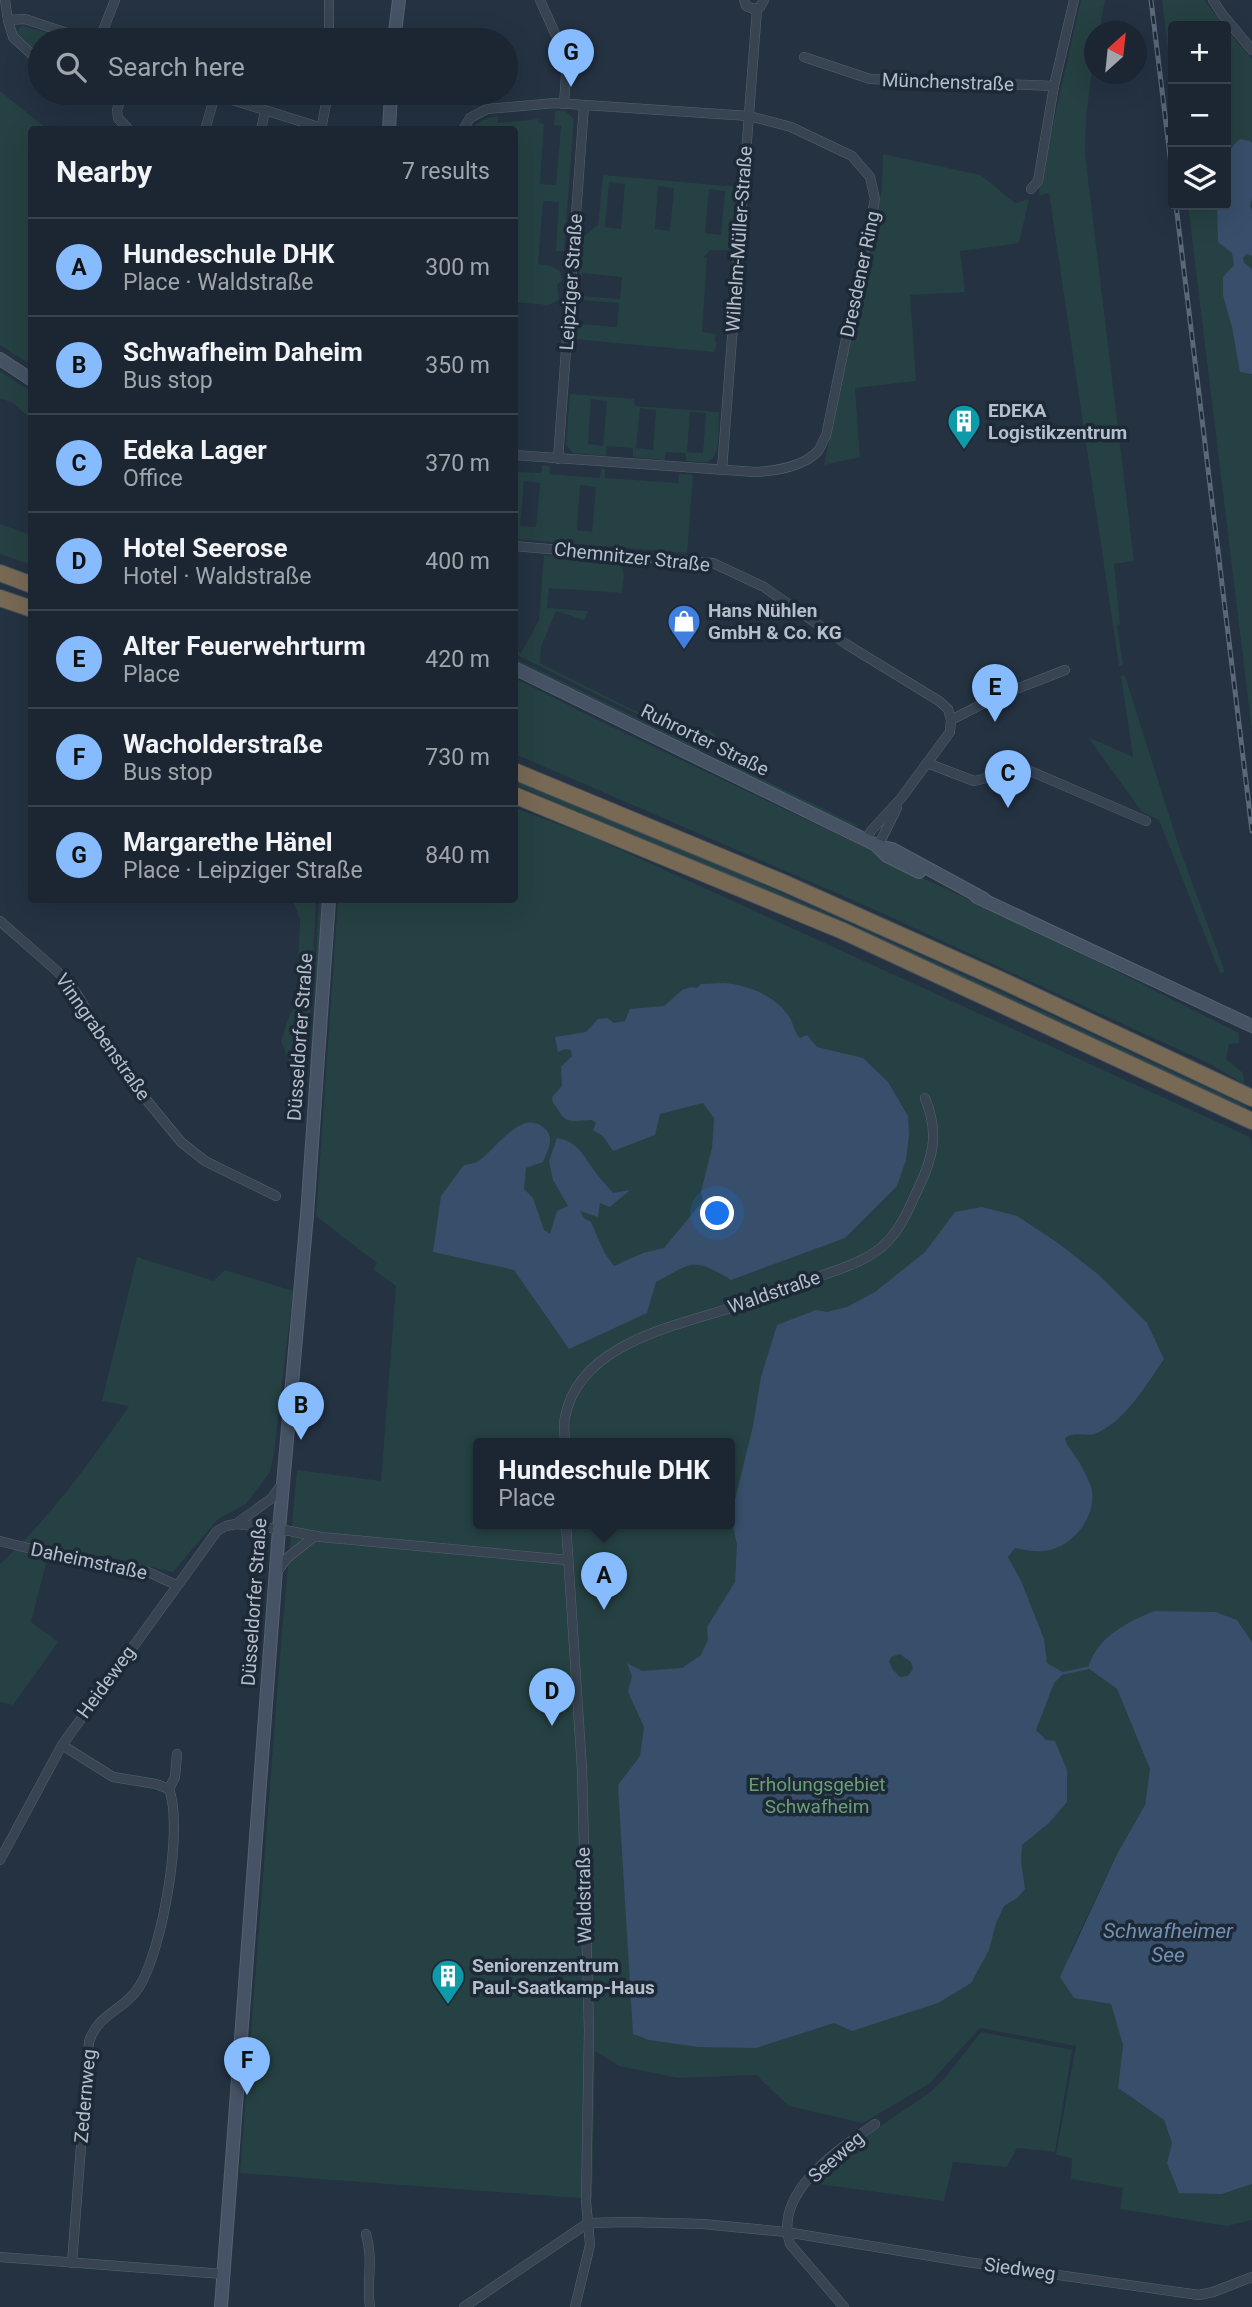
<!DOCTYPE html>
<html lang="en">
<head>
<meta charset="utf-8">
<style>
  body { margin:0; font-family:Roboto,sans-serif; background:#242e3a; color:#f1f3f6 }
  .controls { position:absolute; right:21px; top:21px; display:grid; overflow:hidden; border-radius:7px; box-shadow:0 7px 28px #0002 }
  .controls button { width:63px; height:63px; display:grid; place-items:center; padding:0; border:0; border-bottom:2px solid #39434d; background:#1b2632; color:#f1f3f6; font:35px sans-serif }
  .compass { position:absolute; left:1084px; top:21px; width:63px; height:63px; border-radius:50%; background:#1b2632; box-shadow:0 7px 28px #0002; rotate:27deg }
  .you { position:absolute; left:718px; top:1214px; width:24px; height:24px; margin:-18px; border:5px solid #fff; border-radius:50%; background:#1a73e8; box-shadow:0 0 0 10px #1a73e833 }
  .badge { display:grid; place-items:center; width:46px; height:46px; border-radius:50%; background:#87bbff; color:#111; font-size:23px; font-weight:700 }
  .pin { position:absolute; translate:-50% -58px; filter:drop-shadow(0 2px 4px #0008) }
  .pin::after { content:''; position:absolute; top:37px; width:24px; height:21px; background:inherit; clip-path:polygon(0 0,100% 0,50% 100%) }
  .popup { position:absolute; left:473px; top:1438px; width:262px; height:91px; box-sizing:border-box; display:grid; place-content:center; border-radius:7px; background:#1b2632; filter:drop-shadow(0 2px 5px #0005); font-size:23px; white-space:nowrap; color:#a0a5ac }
  .popup b { font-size:26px; color:#f1f3f6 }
  .popup::after { content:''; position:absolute; left:50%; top:100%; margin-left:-14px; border:14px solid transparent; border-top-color:#1b2632 }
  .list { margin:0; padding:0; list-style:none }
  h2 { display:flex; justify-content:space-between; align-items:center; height:91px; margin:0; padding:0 28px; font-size:30px }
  h2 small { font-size:23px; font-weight:400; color:#a0a5ac }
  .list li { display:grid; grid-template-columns:46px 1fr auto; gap:21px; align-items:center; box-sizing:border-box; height:98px; padding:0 28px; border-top:2px solid #39434d }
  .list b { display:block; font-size:26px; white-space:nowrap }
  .list p { margin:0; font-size:23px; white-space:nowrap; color:#a0a5ac }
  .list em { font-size:23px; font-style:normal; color:#a0a5ac }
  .icon { flex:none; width:38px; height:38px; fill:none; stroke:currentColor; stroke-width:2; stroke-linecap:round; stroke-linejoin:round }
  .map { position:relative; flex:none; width:1252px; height:2307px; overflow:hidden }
  .search { position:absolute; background:#1b2632; box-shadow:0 7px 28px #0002; left:28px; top:28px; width:490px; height:77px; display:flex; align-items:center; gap:18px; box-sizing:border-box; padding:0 24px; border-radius:38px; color:#a0a5ac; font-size:26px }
  .panel { position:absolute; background:#1b2632; box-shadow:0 7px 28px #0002; left:28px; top:126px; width:490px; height:777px; border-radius:7px }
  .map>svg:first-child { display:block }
</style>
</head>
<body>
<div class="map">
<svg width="1252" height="2307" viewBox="0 0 1252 2307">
  <rect width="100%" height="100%" fill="#243242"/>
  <g fill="#264143" fill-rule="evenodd">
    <polygon points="1081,0 1105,0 1099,31 1094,32 1094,54 1086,117 1085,154 1134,561 1114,564 1120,624 1117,625 1123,665 1119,666 1049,193 1039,196 1040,182"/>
    <polygon points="1162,0 1204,0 1224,26 1173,26 1173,90"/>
    <polygon points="23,26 46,32 43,40 40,40 38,56 15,35 18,29"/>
    <polygon points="1226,29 1252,59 1252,731 1188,205 1226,205"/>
    <polygon points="0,91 47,129 32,130 31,365 0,345"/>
    <path d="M555 111H565L574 119 564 251H556L559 202 543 201 538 264 551 266 560 271 562 280 557 285 559 300 548 305 515 302 514 130 473 129C478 120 488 118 498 116V123L539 119 538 123 544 124 540 184 556 185 561 126 554 125Z"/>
    <polygon points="883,154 981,175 1015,203 1029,199 1019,243 960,251 965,292 910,295 916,381 855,388 860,457 824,465 882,189"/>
    <path d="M603 175 737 187 732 250H710L703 258H707L702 332 717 334 714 339 717 344 714 352 574 339 582 238 596 226H598ZM609 182 625 184 621 229 605 227ZM658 186 674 188 670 231 655 229ZM709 189 725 191 721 235 705 233ZM582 273 622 277 620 299 580 296ZM579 300 619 303 617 327 577 324Z"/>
    <polygon points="0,371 31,392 31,419 13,403 0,398"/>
    <path d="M570 394 634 399 635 406 719 412C718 424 722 455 709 461 703 464 693 461 686 461V453L666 452 665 460 633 457V448L607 446 606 456 573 453 566 445ZM591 399 607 401 603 446 588 444ZM640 408 656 410 653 450 636 448ZM690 412 706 413 703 453 687 452Z"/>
    <path d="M542 465 550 466 549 474 600 478 601 469H605V478L678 483 679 474 693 475 687 553 515 539V472L541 473ZM524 481 540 483 536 527 520 526ZM580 485 596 487 592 532 577 530Z"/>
    <polygon points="0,524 31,535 31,565 0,554"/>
    <path d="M544 555 615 562C628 569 623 579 622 593L549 588 547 608 588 611 584 620 556 611 541 647 540 663 633 710 702 736 705 729 714 733 717 738 712 746 706 748 515 654V650L521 653 539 620Z"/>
    <polygon points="514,658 703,750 698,750 515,661"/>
    <polygon points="1121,676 1125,676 1179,847 1225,972 1220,973 1159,820 1142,812 1088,737 1133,757"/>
    <polygon points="514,678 614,728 868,849 925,879 1039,932 1239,1033 1239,1043 1229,1044 1226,1059 1243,1073 1244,1084 1210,1064 864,905 515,754"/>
    <polygon points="729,763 859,826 850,826 731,767"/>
    <path d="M514 780C762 879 1004 993 1246 1106L1247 1110 760 888 515 785Z"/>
    <path d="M515 808 590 836 1250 1137 1252 1149V1642L1237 1620 1088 1668 1117 1689 1150 1769 1145 1805 1117 1854 1071 1950 1074 1998 1111 2004 1123 2045 1118 2088 1164 2120 1172 2143 1167 2163 1222 2194 1252 2184V2220L1227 2226 1120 2209 1123 2188 1071 2179 1072 2158 1056 2155 1076 2046 980 2028 929 2084 863 2123 789 2106 756 2075 678 2078 619 2066 595 2051 592 2199 240 2173 282 1631 297 1470 381 1481 396 1286 373 1269 377 1263 316 1216 338 900H514ZM478 1444H730V1524H478Z"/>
    <polygon points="293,900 316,900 307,1069 296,1079 281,1041 290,1014 296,1006 300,920"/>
    <polygon points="319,900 322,900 310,1088 310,1068"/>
    <path d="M137 1257 214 1281 225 1270 293 1291 274 1453 270 1472 246 1504 218 1519 173 1572 113 1558 50 1548 31 1622 58 1642 13 1705 0 1702V1564C49 1519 91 1461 129 1406L102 1401Z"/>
    <polygon points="981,2032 1072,2050 1055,2152 1017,2148 1007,2167 953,2162 944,2201 817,2184 864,2137 928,2094 943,2080"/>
  </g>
  <g fill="#374f6b" fill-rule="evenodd">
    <path d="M1240 139 1250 141 1252 143V198L1250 206 1252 210V256L1247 254 1243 258 1244 263 1252 269V374L1240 372 1232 327 1223 295V277L1234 265 1232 253 1218 242 1217 205H1226C1226 180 1219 155 1240 139Z"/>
    <path d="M724 983C748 985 777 996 790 1018 794 1025 794 1032 800 1038L807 1035 817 1047 863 1058 888 1082 908 1116 909 1135 906 1160 897 1186 845 1238 731 1280C693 1257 693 1262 656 1282L647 1313 569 1349 514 1270 433 1252 441 1196 464 1165C464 1165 474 1163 475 1163 494 1154 519 1108 543 1127 556 1137 548 1149 543 1162L526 1168 524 1189 533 1198 544 1230 550 1234 557 1211 568 1206 553 1180 549 1161 557 1138C575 1141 582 1152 591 1166 597 1175 605 1184 613 1193L630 1190 610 1207 600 1203 598 1217 580 1211 584 1218 591 1222 604 1252 614 1266 643 1253 664 1248 703 1201 701 1192 712 1148 714 1118 703 1103 660 1114 655 1135 613 1151 603 1136 593 1130 596 1123 592 1120C581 1120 567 1125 560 1113 558 1109 556 1106 553 1103L552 1097 562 1086 561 1067 572 1056 571 1050 565 1049 558 1052 555 1037 586 1032 598 1019 607 1018 614 1023 625 1021 630 1009 664 1006 682 990 691 987 697 988 701 984Z"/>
    <path d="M982 1207 1017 1216 1058 1243 1099 1275 1147 1323 1164 1359C1147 1384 1126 1420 1097 1433 1086 1438 1075 1430 1065 1438 1066 1446 1071 1449 1075 1456 1081 1464 1090 1481 1092 1491 1096 1519 1070 1550 1042 1551 1033 1552 1023 1549 1015 1548L1008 1557 1021 1581 1044 1639 1047 1663 1064 1673 1054 1683 1036 1730 1046 1740 1055 1741 1067 1770V1802L1049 1823 1022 1845 1021 1861 1025 1889 1017 1898 1004 1906 996 1923 989 1950 971 1983 938 2003 852 2031 834 2023 756 2048 698 2047 649 2040 633 2034 618 1785 640 1756 644 1727 628 1692 632 1676 627 1663 642 1671 682 1668 701 1655 708 1640 707 1627 735 1582 737 1545 731 1516 753 1426 761 1377 777 1325 816 1310 827 1312 847 1307 875 1292 925 1252 955 1212ZM900 1654 911 1662 913 1669 908 1676 900 1677 893 1670 889 1662 891 1657Z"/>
    <path d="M1154 1611 1215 1612 1237 1620 1252 1642V2184L1222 2194 1179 2193 1167 2163 1172 2143 1164 2120 1118 2088 1123 2045 1111 2004 1074 1998 1060 1977 1117 1854 1145 1805 1150 1769 1117 1689 1088 1668C1097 1637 1126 1623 1154 1611Z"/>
  </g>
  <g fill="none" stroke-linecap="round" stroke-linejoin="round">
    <polyline stroke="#374f6b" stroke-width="2.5" points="1064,1673 1088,1668"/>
    <defs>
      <g id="street">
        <polyline points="5,0 8,20 25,19 88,40 102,33 115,0"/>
        <polyline points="540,0 567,60 564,104"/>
        <polyline points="744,0 746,6 754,9 760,7 764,0"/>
        <polyline points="1213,0 1222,14 1252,50"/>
        <polyline points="8,20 13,37 40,62"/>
        <polyline points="329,40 329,0"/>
        <polyline points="804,57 870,79 1054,86"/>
        <polyline points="123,93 117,110 118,118 129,130"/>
        <polyline points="210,93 322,128"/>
        <polyline points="205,130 215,95"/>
        <polyline points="261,130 265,111"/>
        <polyline points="321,130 328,93"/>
        <path d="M463 130 470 118 487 109 555 103 749 116 791 127 852 156 870 177 875 199 826 436C823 440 821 447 818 451 803 467 775 471 755 472L514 455"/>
        <polyline points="1031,189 1038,181 1054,86 1074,0"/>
        <polyline points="558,459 584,106"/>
        <polyline points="722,470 757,9"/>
        <polyline points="514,546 713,563 764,587 846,644 939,701 948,709 951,720"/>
        <polyline points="927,763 974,781 987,778 994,761 1000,758 1146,821"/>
        <polyline points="866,840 871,831 902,797 950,732 951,720 996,697 1065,670"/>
        <polyline points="878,846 897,808"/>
        <polyline points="0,921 58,972 77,994 126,1075 181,1142 205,1161 276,1196"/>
        <path d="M565 1444C565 1435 563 1426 565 1417 579 1344 674 1326 734 1307 761 1298 787 1287 814 1278 840 1269 870 1261 889 1240 902 1226 910 1206 918 1189 934 1156 939 1132 925 1098"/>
        <polyline points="236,1524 272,1498 282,1484"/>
        <polyline points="566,1524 582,1770 589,2030 586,2201 590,2245 575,2307"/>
        <polyline points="0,1541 48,1553 146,1571 176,1585"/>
        <polyline points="277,1572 287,1558 315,1536"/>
        <path d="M62 1745 113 1777 156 1784 169 1789C184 1828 162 1951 139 1987 125 2010 97 2014 89 2042L72 2263"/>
        <polyline points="169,1789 175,1777 177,1754"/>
        <polyline points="0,1860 62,1745 217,1531 226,1526 236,1524 279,1529 321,1537 568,1560"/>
        <path d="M366 2234C374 2261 366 2281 370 2307"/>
        <polyline points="0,2257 223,2274"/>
        <polyline points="464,2307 588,2223 627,2222 703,2224 786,2232 967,2262 1199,2295 1213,2292 1252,2277"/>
        <path d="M844 2307 790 2244C773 2192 838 2150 875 2124"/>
      </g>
      <g id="secondary">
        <polyline points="394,40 399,0"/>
        <polyline points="389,130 391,93"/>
        <polyline points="0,359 32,380"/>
        <polyline points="514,668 878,846 892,849 984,899"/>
        <polyline points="878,847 887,856 919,872"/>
        <polyline points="977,897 1252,1026"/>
        <polyline points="221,2307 279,1529 307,1215 329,900"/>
      </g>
      <g id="highway">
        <polyline points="0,573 32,585"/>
        <polyline points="0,598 32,609"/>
        <polyline points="514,771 784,883 1001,980 1252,1098"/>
        <polyline points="514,795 843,931 1252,1121"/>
      </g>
    </defs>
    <use href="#street" stroke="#56626f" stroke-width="10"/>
    <use href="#secondary" stroke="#56626f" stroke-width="14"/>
    <use href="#highway" stroke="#434f5c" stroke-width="18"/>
    <use href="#street" stroke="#384452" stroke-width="9"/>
    <use href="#secondary" stroke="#465365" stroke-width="12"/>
    <use href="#highway" stroke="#786955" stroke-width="16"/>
    <defs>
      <g id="rail">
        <polyline points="1151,0 1173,181"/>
        <polyline points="1176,205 1252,831"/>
      </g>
    </defs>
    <use href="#rail" stroke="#5a6879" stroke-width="5"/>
    <use href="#rail" stroke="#1d2937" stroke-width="2.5" stroke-dasharray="8" stroke-linecap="butt"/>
  </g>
  <defs>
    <symbol id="building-pin" viewBox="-11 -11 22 30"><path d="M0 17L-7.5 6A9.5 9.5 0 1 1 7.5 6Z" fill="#0f9aa8" stroke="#1d2937"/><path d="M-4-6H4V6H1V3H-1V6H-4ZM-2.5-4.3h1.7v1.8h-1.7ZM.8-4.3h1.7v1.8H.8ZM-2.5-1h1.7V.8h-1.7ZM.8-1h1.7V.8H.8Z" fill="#fff"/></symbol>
    <symbol id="shop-pin" viewBox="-11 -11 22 30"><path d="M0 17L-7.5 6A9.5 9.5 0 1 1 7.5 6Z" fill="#3f7fe0" stroke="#1d2937"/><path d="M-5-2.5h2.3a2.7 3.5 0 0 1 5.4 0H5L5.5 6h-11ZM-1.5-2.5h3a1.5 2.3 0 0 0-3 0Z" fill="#fff"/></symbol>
  </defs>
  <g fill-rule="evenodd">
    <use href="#building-pin" x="945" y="402" width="38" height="52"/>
    <use href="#shop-pin" x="665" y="602" width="38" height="52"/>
    <use href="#building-pin" x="429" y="1957" width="38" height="52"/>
  </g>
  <g text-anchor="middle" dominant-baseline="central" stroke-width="7" stroke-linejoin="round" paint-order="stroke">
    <g font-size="19" fill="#b5bfcc" stroke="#1d2937">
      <text transform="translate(948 82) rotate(2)">Münchenstraße</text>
      <text transform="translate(739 239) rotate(-86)">Wilhelm-Müller-Straße</text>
      <text transform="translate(860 274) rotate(-78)">Dresdener Ring</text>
      <text transform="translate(571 282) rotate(-86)">Leipziger Straße</text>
      <text transform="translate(632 557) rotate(6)">Chemnitzer Straße</text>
      <text transform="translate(705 740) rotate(26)">Ruhrorter Straße</text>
      <text transform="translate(103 1037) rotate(55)">Vinngrabenstraße</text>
      <text transform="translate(300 1037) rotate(-86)">Düsseldorfer Straße</text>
      <text transform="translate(774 1292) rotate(-19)">Waldstraße</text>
      <text transform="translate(89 1561) rotate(12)">Daheimstraße</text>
      <text transform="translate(254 1602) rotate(-86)">Düsseldorfer Straße</text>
      <text transform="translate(106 1682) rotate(-54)">Heideweg</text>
      <text transform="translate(584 1895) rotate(-91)">Waldstraße</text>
      <text transform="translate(85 2096) rotate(-85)">Zedernweg</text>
      <text transform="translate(836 2157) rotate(-41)">Seeweg</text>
      <text transform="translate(1020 2269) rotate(8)">Siedweg</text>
    </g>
    <g font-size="19" font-weight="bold" fill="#b5bfcc" stroke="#1d2937" text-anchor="start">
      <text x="988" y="410">EDEKA<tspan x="988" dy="22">Logistikzentrum</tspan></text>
      <text x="708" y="610">Hans Nühlen<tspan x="708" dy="22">GmbH &amp; Co. KG</tspan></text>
      <text x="472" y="1965">Seniorenzentrum<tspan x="472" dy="22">Paul-Saatkamp-Haus</tspan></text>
    </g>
    <g font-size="19" fill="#6a9f74" stroke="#1d2937">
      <text x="817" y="1784">Erholungsgebiet<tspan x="817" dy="22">Schwafheim</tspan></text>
    </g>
    <g font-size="21" font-style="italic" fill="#7391b1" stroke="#1d2937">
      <text x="1168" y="1931">Schwafheimer<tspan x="1168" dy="24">See</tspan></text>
    </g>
  </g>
</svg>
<div class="controls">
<button>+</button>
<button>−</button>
<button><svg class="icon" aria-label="layers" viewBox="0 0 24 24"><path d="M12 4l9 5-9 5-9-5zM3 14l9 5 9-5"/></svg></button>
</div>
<svg class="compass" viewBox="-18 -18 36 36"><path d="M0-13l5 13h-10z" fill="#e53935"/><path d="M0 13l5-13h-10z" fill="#a0a5ac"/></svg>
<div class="you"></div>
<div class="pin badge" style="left:604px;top:1610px">A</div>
<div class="popup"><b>Hundeschule DHK</b>Place</div>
<div class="pin badge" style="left:301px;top:1440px">B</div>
<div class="pin badge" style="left:1008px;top:808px">C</div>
<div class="pin badge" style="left:552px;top:1726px">D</div>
<div class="pin badge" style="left:995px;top:722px">E</div>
<div class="pin badge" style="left:247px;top:2095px">F</div>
<div class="pin badge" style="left:571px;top:87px">G</div>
<div class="search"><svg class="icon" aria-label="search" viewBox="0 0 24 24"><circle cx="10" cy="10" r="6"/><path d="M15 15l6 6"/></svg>Search here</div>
<section class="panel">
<h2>Nearby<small>7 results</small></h2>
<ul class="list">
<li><span class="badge">A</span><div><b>Hundeschule DHK</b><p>Place · Waldstraße</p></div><em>300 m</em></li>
<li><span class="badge">B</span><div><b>Schwafheim Daheim</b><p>Bus stop</p></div><em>350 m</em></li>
<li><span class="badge">C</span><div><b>Edeka Lager</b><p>Office</p></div><em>370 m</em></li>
<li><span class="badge">D</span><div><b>Hotel Seerose</b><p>Hotel · Waldstraße</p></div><em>400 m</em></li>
<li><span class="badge">E</span><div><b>Alter Feuerwehrturm</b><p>Place</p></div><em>420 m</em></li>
<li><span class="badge">F</span><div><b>Wacholderstraße</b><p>Bus stop</p></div><em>730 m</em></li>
<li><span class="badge">G</span><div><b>Margarethe Hänel</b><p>Place · Leipziger Straße</p></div><em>840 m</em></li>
</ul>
</section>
</div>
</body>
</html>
